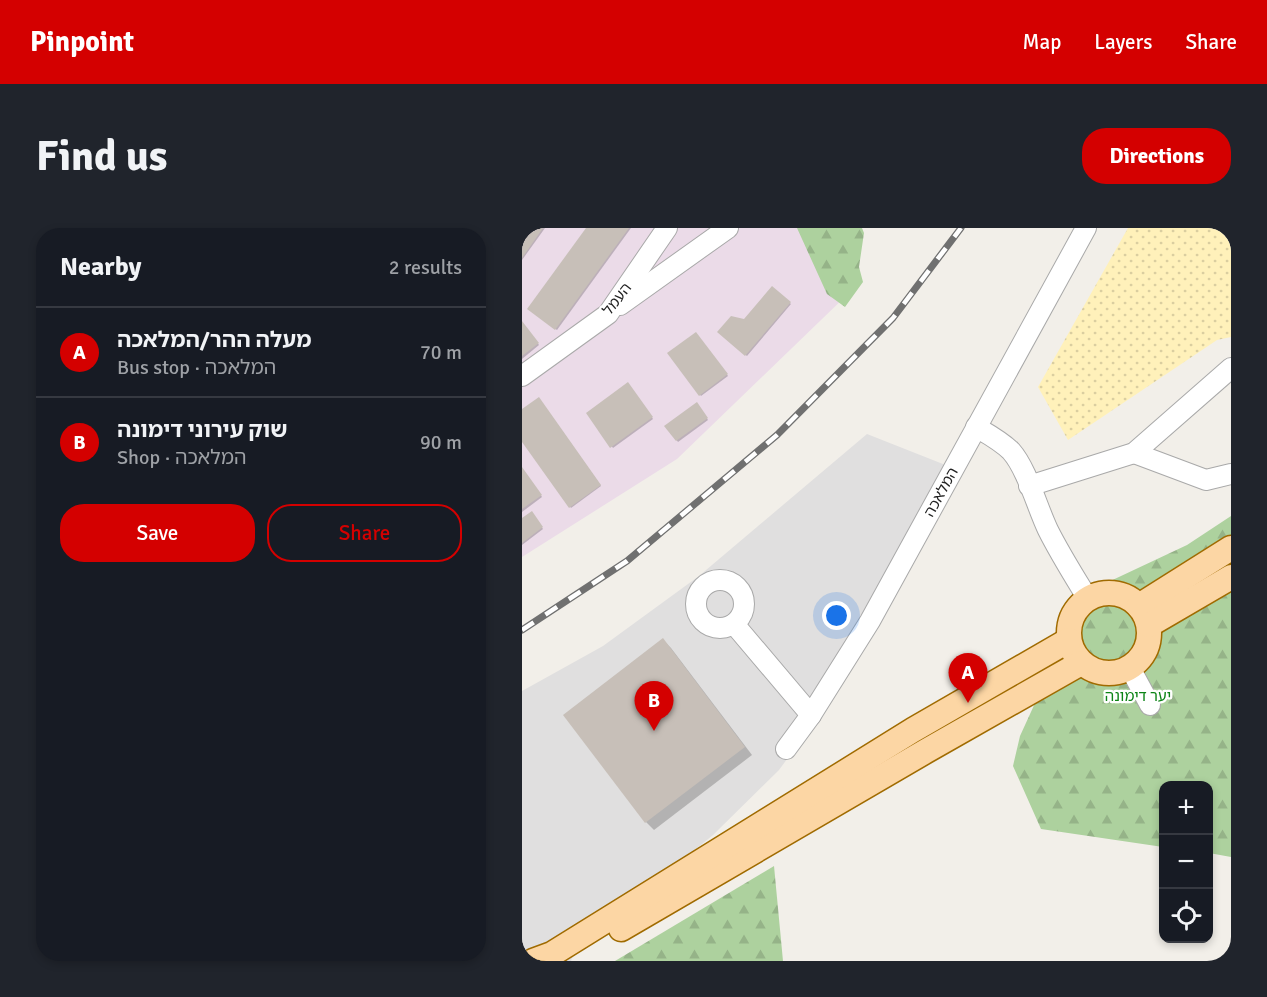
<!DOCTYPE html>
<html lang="en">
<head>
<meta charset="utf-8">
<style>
  body { margin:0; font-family:Signika,"Noto Sans Hebrew",sans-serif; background:#20242c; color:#f1f3f6 }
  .controls { position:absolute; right:18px; bottom:18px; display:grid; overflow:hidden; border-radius:12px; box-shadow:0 3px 9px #0003 }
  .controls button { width:54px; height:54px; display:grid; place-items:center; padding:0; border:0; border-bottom:2px solid #363941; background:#171b24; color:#f1f3f6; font:30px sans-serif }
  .you { position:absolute; left:315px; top:388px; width:21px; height:21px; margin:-15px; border:4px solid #fff; border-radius:50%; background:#1a73e8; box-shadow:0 0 0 9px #1a73e833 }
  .badge { display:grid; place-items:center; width:39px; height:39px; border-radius:50%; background:#d40000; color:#fff; font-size:20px; font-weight:700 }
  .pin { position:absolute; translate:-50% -50px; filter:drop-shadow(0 2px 3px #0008) }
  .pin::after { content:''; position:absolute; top:32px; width:21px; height:18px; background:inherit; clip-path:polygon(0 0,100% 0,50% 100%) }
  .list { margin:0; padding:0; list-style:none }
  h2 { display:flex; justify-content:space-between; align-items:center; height:78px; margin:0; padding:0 24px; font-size:26px }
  h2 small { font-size:20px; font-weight:400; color:#9ea1a6 }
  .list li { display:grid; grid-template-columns:39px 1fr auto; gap:18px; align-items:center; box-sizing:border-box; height:90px; padding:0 24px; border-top:2px solid #363941 }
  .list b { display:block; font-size:22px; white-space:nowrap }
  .list p { margin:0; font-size:20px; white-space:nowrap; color:#9ea1a6 }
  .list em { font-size:20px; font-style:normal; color:#9ea1a6 }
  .actions { display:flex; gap:12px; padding:18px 24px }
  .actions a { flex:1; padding:14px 0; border:2px solid #d40000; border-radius:24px; text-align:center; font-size:21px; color:#d40000 }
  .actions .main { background:#d40000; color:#fff }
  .icon { flex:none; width:33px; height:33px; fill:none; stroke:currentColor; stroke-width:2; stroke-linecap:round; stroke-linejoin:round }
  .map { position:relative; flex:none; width:709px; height:733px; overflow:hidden; border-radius:24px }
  header { display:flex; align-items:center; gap:36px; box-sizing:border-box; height:84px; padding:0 30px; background:#d40000; color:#fff }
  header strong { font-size:28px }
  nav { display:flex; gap:33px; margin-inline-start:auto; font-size:21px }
  .intro { display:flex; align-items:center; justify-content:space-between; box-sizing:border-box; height:144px; padding:0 36px }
  h1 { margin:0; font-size:42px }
  .button { padding:15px 27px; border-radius:24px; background:#d40000; color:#fff; font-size:21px; font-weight:700 }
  main { display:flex; gap:36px; padding:0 36px }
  aside { flex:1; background:#171b24; border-radius:24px; box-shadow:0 3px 9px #0003 }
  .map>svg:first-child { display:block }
</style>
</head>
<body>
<header>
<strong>Pinpoint</strong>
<nav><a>Map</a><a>Layers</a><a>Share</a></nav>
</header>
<div class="intro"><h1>Find us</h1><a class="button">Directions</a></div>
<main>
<aside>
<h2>Nearby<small>2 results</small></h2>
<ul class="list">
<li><span class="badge">A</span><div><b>מעלה ההר/המלאכה</b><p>Bus stop · המלאכה</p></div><em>70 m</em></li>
<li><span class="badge">B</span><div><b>שוק עירוני דימונה</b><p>Shop · המלאכה</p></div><em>90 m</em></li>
</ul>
<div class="actions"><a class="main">Save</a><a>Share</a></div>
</aside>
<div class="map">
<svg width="709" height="733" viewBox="0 0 709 733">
  <defs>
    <pattern id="forest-firs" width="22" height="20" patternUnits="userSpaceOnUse" patternTransform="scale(1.5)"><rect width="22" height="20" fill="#add19e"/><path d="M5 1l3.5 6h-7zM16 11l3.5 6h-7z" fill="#95b388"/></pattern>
    <pattern id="sand-dots" width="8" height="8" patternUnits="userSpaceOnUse" patternTransform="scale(1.5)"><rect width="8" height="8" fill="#fff1ba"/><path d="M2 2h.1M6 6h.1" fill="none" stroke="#dacea0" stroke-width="1.8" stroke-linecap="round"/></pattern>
  </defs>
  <rect width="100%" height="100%" fill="#f2efe9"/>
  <polygon fill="#e0dfdf" points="345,206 426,238 304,478 257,542 191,607 55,718 49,733 0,733 0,463 81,418 177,348"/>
  <polygon fill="#ebdbe8" points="0,0 319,0 328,64 155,231 0,329"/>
  <g fill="url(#forest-firs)">
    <polygon points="275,0 340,0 342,5 337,39 341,54 323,79 305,66"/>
    <polygon points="709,288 709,629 687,625 686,558 642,558 641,619 519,601 491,538 498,508 519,462 532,427 582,356 665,317"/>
    <polygon points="252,638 261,733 93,733"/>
  </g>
  <polygon fill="url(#sand-dots)" points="606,0 709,0 709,109 695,112 546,212 516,159"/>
  <g fill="#0003">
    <polygon points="0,0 23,0 0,32"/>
    <polygon points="65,0 109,0 35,102 7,81"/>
    <polygon points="250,60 269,76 225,128 197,104 223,93"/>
    <polygon points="0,95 17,117 0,131"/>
    <polygon points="174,106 206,148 179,168 147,126"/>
    <polygon points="106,156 131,191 91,220 66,185"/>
    <polygon points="18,172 79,258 49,280 0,211 0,183"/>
    <polygon points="175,176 186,192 156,214 145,198"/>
    <polygon points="0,240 20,269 0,284"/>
    <polygon points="9,285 21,301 0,317 0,292"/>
    <polygon points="141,412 149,420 230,527 132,602 124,594"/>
  </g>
  <g fill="#c7bfb8">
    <polygon points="0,0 21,0 0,30"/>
    <polygon points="64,0 107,0 33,102 5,81"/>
    <polygon points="250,58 269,74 223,128 195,104 209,88 222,91"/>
    <polygon points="0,93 17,115 0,128"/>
    <polygon points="174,104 206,146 177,168 145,125"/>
    <polygon points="106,154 131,189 88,220 64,185"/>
    <polygon points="17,169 79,257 47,280 0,214 0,181"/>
    <polygon points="175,174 186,190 154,213 142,198"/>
    <polygon points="0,239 20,267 0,281"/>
    <polygon points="10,283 21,299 0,315 0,290"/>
    <polygon points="141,410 223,519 123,595 41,487"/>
  </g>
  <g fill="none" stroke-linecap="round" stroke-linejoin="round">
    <defs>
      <g id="minor">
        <polyline points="98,77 206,0"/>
        <polyline points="0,148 86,86 145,0"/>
        <path d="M454 199C466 206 479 213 489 223 505 241 515 279 526 302 538 326 552 348 566 371"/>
        <polyline points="612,225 684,252 709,246"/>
        <polyline points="507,258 612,225 709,140"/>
        <circle cx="198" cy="376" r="24"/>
        <polyline points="212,396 289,487"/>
        <polyline points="608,440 628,477"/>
        <polyline points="264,521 289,487 348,393 564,0"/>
      </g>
      <g id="major">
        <circle cx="587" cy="405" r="40"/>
        <polyline points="617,378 709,320"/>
        <polyline points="627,397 709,349"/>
        <polyline points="99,701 404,523 559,435"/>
        <polyline points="11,733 30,726 391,502 547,412"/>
      </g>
    </defs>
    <use href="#minor" stroke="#a9a9a9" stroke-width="22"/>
    <use href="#major" stroke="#a06b00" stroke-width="27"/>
    <use href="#minor" stroke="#fff" stroke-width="20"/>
    <use href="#major" stroke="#fcd6a4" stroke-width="24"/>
    <defs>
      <polyline id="rail" points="0,402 105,333 255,207 371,90 439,0"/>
    </defs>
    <use href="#rail" stroke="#707070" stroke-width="7"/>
    <use href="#rail" stroke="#fff" stroke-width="4.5" stroke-dasharray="14" stroke-linecap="butt"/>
  </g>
  <g text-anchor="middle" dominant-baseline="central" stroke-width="4.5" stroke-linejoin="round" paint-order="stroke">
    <g font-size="15" fill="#222" stroke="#fff">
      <text transform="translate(95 71) rotate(-52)">העמל</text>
      <text transform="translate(419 264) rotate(-61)">המלאכה</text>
    </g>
    <g font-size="15" fill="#0c8416" stroke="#fff">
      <text x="616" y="468">יער דימונה</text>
    </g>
  </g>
</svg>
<div class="controls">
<button>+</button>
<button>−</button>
<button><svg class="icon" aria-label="locate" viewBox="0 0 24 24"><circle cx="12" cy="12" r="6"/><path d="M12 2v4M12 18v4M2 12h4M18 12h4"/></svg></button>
</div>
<div class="you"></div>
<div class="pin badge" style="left:446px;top:475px">A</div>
<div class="pin badge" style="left:132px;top:503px">B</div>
</div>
</main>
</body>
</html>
